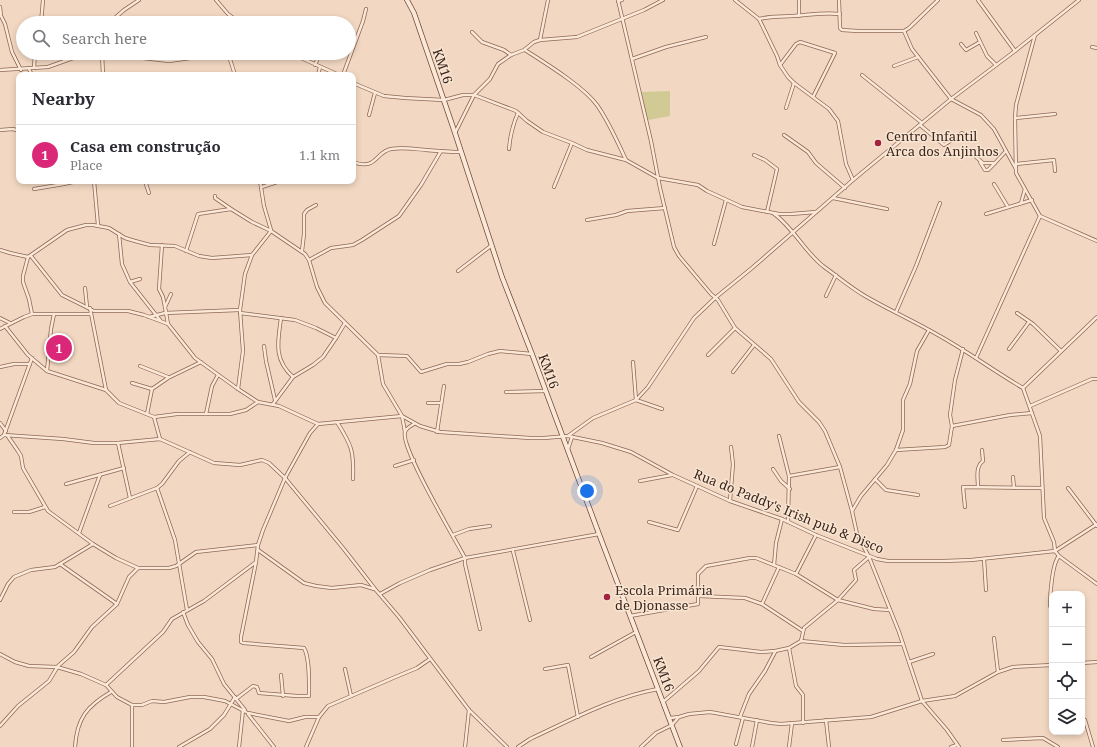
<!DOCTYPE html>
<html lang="en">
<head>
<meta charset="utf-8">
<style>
  body { margin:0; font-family:"Noto Serif",serif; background:#f2f2f3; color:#2b2b33 }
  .controls { position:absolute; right:12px; bottom:12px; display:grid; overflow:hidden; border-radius:8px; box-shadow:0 2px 6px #0003 }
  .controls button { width:36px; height:36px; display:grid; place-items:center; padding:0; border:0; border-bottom:1px solid #e1e1e2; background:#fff; color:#2b2b33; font:20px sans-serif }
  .you { position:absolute; left:587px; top:491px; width:14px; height:14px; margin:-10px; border:3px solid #fff; border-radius:50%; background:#1a73e8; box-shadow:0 0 0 6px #1a73e833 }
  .badge { display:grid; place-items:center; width:26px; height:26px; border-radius:50%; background:#db2777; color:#fff; font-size:13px; font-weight:700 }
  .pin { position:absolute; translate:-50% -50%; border:2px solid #fff; box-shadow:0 1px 4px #0006 }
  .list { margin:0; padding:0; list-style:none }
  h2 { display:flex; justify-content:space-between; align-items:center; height:52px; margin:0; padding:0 16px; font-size:17px }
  h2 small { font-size:13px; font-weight:400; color:#7c7c81 }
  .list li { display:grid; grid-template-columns:26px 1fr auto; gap:12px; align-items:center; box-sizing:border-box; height:60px; padding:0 16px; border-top:1px solid #e1e1e2 }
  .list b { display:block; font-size:15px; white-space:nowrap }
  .list p { margin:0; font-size:13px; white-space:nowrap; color:#7c7c81 }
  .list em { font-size:13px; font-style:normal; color:#7c7c81 }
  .icon { flex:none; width:22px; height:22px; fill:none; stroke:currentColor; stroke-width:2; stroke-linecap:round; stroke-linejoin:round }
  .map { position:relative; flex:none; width:1097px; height:747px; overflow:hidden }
  .search { position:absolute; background:#fff; box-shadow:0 2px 6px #0003; left:16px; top:16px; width:340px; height:44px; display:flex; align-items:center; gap:10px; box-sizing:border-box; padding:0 14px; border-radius:22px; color:#7c7c81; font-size:15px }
  .panel { position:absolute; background:#fff; box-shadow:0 2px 6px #0003; left:16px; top:72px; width:340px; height:112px; border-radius:8px }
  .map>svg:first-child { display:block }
</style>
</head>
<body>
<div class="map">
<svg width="1097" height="747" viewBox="0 0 1097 747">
  <rect width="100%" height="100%" fill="#f2d8c2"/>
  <polygon fill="#d1ca94" points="670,91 670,116 648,120 640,92"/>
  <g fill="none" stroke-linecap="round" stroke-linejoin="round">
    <defs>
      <g id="street">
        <polyline points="216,0 228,14 240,23"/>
        <polyline points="618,0 651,141 660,188 674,247 679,256 711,294 718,300 735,328 771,359 799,402 819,422 825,431 840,467 852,511 857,534 869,557 899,632 922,701 947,730 959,747"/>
        <polyline points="735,0 759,19 777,56 780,65 788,77 794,83 829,109 838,121 846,164 853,180"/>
        <polyline points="839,0 840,28 842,30 858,31 904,31 909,28 938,0"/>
        <polyline points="978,0 1015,51"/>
        <polyline points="618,1 622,0"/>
        <polyline points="0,7 1,16 5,24 12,52 21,70"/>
        <polyline points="799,16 799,0"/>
        <path d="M759 19C771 16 781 17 793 16 809 15 824 12 840 14"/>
        <polyline points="41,23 43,0"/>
        <polyline points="109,23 124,10 139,0"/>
        <polyline points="904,31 912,49 951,99 981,115 994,129 1016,169"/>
        <polyline points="472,32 482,42 504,50 511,55"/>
        <polyline points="976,33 987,56 996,65"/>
        <polyline points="1035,35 1016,105 1015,118 1016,173 1040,216 1097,241"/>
        <polyline points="540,40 548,0"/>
        <polyline points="961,44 966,50 980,42"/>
        <polyline points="1092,47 1097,48"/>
        <path d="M525 50C545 63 583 86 597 105 609 122 617 141 626 160"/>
        <polyline points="99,53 169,61 205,56 212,53"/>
        <polyline points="102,53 103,75"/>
        <polyline points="228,53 235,75"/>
        <polyline points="290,53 339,75"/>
        <polyline points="632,59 666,47 706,37"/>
        <polyline points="315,65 320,53"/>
        <polyline points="780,65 796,44 800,42 835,53 813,97"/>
        <polyline points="894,66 918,57"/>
        <polyline points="34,68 35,53"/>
        <polyline points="29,69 32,75"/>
        <polyline points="0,70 48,67 87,53"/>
        <polyline points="318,75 320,67"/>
        <polyline points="343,75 363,21 366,9"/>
        <polyline points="862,75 922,123"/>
        <polyline points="353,83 384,96 405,98 444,100 463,95 474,95 516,111 527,121 543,132 572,143 587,150 626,160 658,178 698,185 707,191 742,207 779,214 791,214 816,212"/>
        <polyline points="786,108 794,83"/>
        <polyline points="369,115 375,93"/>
        <polyline points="1015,118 1055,114"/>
        <polyline points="920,125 944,145 962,133 964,135"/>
        <polyline points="0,130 13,129 19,131"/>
        <polyline points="455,133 474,95 490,79 498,64 511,55 524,50 534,42 540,40 577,37 644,10 663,0"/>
        <polyline points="784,135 808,152 816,163 845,188"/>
        <path d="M509 149C510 137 513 124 518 113"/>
        <polyline points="754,155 765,160 777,169 767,212"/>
        <polyline points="976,157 983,163 995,163 1006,151"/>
        <path d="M353 162C377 171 375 152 391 149 403 147 415 149 426 150 438 151 449 152 461 152"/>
        <polyline points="980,162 985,170 988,170 995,163"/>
        <polyline points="1016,164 1054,160 1055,171"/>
        <polyline points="94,181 98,225"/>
        <polyline points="145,181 149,193"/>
        <polyline points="260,181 264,206 271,230"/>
        <polyline points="994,184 1008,207"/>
        <polyline points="262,187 280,181"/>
        <polyline points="554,187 572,143"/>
        <polyline points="34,189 64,184 77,181"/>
        <polyline points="215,196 215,198 231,209"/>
        <polyline points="833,198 887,209"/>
        <polyline points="1021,203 1025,189"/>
        <path d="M773 213C793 227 804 251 823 266 837 276 851 288 865 296 889 310 914 321 938 335 967 351 994 371 1023 388L1040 436 1044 518 1054 542 1055 551 1097 524"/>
        <polyline points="986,214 1032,200"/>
        <polyline points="587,220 616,215 627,211 665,208"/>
        <polyline points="119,234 122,264 130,282 160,320"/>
        <polyline points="714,244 726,200"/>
        <polyline points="162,245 159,289 163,297 165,307"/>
        <polyline points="0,250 10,253 28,257 67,230 86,225 93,225 109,228 125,238 135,241 150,245 175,246 199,256 212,258 252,255"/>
        <polyline points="186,251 198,214 231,209 252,222 271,231 305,254 309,260 317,287 325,303 378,355 383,384 402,416 420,426 440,432 530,438 544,438 568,436 593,418 636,400 648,387 694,318 715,298 752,268 853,180 951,99 1015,51 1079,0"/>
        <polyline points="302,251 304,234 304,214 307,210 316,205"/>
        <polyline points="31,256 62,295 94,311 128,311 144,315 168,324 195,358 238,389 258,402 279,406 318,424 402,416 405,432"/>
        <polyline points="28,257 23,276 23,282 29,299 32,314"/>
        <polyline points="309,260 331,248 353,245 362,240 399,216 421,185 441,151"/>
        <polyline points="458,271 492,245"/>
        <polyline points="130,282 140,279"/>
        <polyline points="85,288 87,307"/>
        <polyline points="826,296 836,275"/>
        <polyline points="90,308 106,390"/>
        <polyline points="896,312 916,266 940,203"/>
        <polyline points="240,313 295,320 316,328 336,338"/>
        <polyline points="1017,313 1033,324 1061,351"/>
        <polyline points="149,317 165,313 239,310"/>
        <polyline points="0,318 10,323"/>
        <path d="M281 318C278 341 273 359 293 377"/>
        <polyline points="168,324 165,307 171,294"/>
        <polyline points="5,326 28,355 47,371 106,390 119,403 154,417 177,414 230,414 246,410 258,402"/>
        <polyline points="0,329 24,317 32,314 90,314"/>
        <polyline points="264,346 266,361 275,400"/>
        <polyline points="1009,349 1029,322"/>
        <polyline points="378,355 407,356 421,372 447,364 459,364 468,362 488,354 500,351 532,354"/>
        <polyline points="708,355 735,328"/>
        <polyline points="976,358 1040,216"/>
        <polyline points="633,362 636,400 662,409"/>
        <polyline points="140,366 168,377"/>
        <polyline points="0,367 14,364 30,364"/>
        <polyline points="47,371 51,329 54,314"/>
        <polyline points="733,372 754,345"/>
        <polyline points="132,383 152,389"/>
        <polyline points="1024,387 1097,317"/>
        <polyline points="238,389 243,351 240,310 245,274 252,255 271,231"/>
        <polyline points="506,392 545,391"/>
        <polyline points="428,403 441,403"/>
        <polyline points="273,404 293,377 313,365 323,357 336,338 345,323"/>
        <polyline points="1030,406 1092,379 1097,379"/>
        <polyline points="147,414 152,389 168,378 201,362"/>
        <polyline points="206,414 212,386 218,375"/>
        <polyline points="154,417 160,439"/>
        <path d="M337 422C352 446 354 451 353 479"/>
        <polyline points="0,423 6,431"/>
        <path d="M414 424C411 426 406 428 405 432 400 447 455 539 465 558V564L480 629"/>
        <polyline points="952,426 1010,415 1032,413"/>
        <polyline points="437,432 444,386"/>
        <polyline points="4,435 63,439 94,443 118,443 160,439 214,463 240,465 262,460 269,463 285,478 343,548 375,589 399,617 469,710 507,747"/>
        <polyline points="7,435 18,451 21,456 23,468 48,511 93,544 116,558 138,568 169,568 176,566 196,552 258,545"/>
        <polyline points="568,436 602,443 631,452 673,475 730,501 782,519 816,535 877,559 888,561 944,561 971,560 1055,551 1059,556 1097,584"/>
        <polyline points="779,436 789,476 788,522"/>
        <polyline points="0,438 4,435 32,358"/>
        <polyline points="118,443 130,498"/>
        <polyline points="568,449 572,437"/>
        <polyline points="896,450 945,447 949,445 952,426 950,415 955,380 963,349"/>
        <polyline points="395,466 414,460"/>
        <polyline points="773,469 781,481 790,489"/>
        <polyline points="789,476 840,467"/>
        <polyline points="1013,477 1014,488"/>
        <polyline points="875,479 886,490 918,495"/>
        <polyline points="640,481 672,475"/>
        <polyline points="66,484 124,468"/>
        <path d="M978 487C978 479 975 467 983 461L982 450"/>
        <polyline points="157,488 175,540 187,610"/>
        <polyline points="1068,488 1097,526"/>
        <polyline points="730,501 733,464 731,447"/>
        <polyline points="110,506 157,488 162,484 179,461 190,452"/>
        <polyline points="965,507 963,487 1042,488"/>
        <polyline points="852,511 861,496 887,465 896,450 903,430 903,400 910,384 917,351 929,330"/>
        <polyline points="14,512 29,512 45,507"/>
        <polyline points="649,522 678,530 697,486"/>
        <polyline points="79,533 100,475"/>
        <polyline points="453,535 469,529 490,526"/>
        <polyline points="258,550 304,583 316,586 332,588 361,585 374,589"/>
        <polyline points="513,551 530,620"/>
        <polyline points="984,559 986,590"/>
        <polyline points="60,564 117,604"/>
        <polyline points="774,565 776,543 782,519"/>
        <polyline points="796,574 838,600 874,609 890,610"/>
        <polyline points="380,594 400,583 430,570 465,558 599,534"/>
        <polyline points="699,596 745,598 762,604 779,567"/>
        <polyline points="0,600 8,584 14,577 31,570 55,567 93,544"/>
        <polyline points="762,604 803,631"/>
        <path d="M1050 606C1050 595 1052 563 1059 556"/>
        <polyline points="183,612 188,625 198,642 212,659 224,684 245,710"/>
        <polyline points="630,616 698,604 698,574 706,566 750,558 756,558 796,574 816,535"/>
        <polyline points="994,638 998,672"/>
        <polyline points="801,641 804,628 838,600 856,580 854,570 869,557"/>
        <polyline points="789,648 796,686 803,695 803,723"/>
        <polyline points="0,654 15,662 29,666 57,667 81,674 106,685 117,697 132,705 142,705 152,701 164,702 190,697 204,697 225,701 246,712"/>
        <polyline points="591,657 636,632"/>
        <polyline points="909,662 933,654"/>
        <polyline points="1082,663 1097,662"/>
        <polyline points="345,669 351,696"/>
        <polyline points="545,669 568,665 578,717"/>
        <polyline points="281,675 283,696"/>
        <polyline points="106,685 163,632 172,619 204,601 256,562"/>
        <path d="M236 699 253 686 257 687 259 693 297 696H309C309 683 310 658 304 648L243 643 241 642V637L256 562 258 545 263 530 285 478 310 433 318 424"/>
        <polyline points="663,702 699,671 719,647 761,652 775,651 789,648 801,641 844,645 903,644"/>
        <polyline points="132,705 132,747"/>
        <polyline points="248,713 289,721 305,717 319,717 328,706 393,678 417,668 430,659"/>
        <polyline points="248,714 274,747"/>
        <polyline points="740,717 749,694 765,671 775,652"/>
        <polyline points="670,718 679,717 689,714 710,712 771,723 781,724 871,717 922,701 955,696 998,672 1013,667 1052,665"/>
        <polyline points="826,720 829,747"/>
        <polyline points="1085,720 1093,747"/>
        <polyline points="0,726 18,706 49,681 58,666 74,652 92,627 117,604 129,577 138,568"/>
        <polyline points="1003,740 1043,738 1058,747"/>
        <polyline points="736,744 743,718"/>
        <path d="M75 747C77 718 87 706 111 692"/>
        <polyline points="179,747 210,729 224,715 235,697"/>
        <polyline points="239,747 243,710"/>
        <polyline points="306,747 319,717"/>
        <polyline points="465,747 469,710"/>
        <path d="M518 747 530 739C571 720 613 697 658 689"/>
        <polyline points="641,747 656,733 672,725 678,718"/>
        <polyline points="752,747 757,720"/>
        <polyline points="789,747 792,723"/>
        <polyline points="951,747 957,745"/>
      </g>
      <polyline id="secondary" points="407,0 414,13 455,133 502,277 532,354 599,534 680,747"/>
    </defs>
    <use href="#street" stroke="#8d6757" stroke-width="4"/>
    <use href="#secondary" stroke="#6f493a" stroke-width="5.5"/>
    <use href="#street" stroke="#fce8d6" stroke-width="2.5"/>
    <use href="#secondary" stroke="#fce8d6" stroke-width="4"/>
  </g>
  <g fill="#a22240" stroke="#f8e5d2" stroke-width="1.5">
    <circle cx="878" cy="143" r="4"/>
    <circle cx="607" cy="597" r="4"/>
  </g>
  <g text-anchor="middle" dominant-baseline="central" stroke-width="3" stroke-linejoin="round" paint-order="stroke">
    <g font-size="13" fill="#3c251d" stroke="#f8e5d2">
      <text transform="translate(443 66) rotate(71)">KM16</text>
      <text transform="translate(549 371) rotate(70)">KM16</text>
      <text transform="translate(789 511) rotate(22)">Rua do Paddy's Irish pub &amp; Disco</text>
      <text transform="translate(664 674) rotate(69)">KM16</text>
    </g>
    <g font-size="13" fill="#3c251d" stroke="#f8e5d2" text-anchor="start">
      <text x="886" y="136">Centro Infantil<tspan x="886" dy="15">Arca dos Anjinhos</tspan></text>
      <text x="615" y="590">Escola Primária<tspan x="615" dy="15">de Djonasse</tspan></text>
    </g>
  </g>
</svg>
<div class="controls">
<button>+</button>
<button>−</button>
<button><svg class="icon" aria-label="locate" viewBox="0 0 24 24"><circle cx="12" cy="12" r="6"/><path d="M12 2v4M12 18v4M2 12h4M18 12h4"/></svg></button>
<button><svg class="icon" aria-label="layers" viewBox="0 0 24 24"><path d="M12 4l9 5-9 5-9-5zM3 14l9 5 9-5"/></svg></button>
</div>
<div class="you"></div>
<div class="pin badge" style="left:59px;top:348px">1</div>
<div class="search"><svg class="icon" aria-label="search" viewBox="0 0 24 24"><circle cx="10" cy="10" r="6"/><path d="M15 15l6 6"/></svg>Search here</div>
<section class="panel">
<h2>Nearby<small></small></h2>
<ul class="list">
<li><span class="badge">1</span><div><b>Casa em construção</b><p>Place</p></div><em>1.1 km</em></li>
</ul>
</section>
</div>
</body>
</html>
